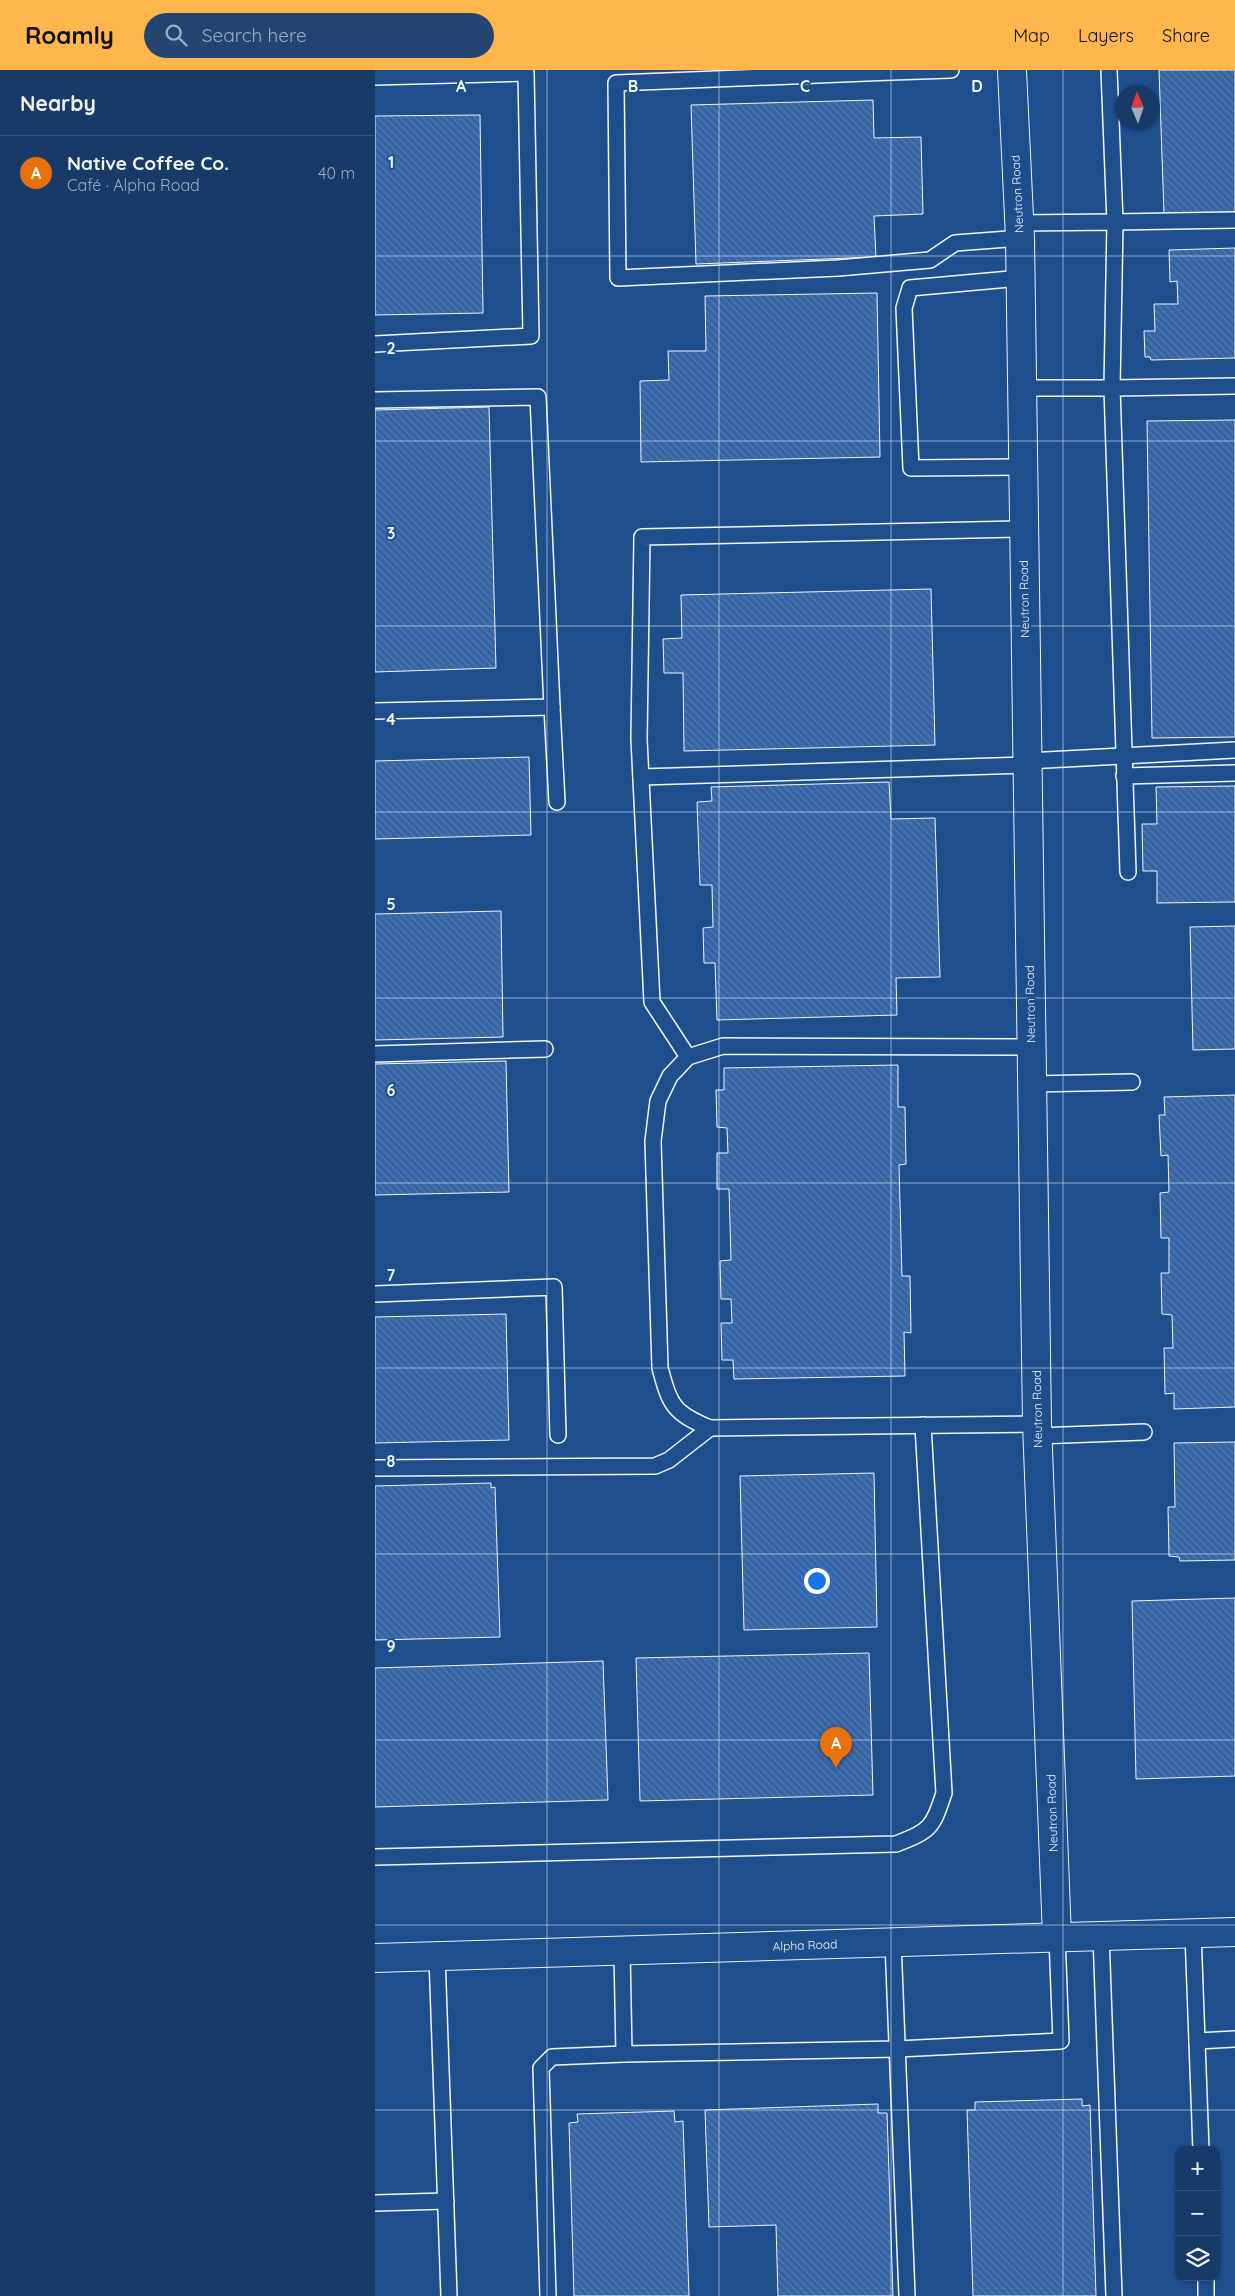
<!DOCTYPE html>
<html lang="en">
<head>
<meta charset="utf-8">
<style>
  body { margin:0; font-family:Quicksand,sans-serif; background:#244571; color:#f1f3f6 }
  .controls { position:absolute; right:15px; bottom:15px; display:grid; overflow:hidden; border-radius:10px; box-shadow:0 1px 4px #0004 }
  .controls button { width:45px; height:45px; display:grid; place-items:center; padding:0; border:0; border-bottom:1px solid #36547d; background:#173a69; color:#f1f3f6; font:25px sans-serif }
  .compass { position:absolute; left:740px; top:15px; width:45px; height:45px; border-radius:50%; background:#173a69; box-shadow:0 1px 4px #0004; rotate:358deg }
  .you { position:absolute; left:441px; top:1510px; width:18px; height:18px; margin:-12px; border:4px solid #fff; border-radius:50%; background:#1a73e8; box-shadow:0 0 0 8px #1a73e833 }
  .badge { display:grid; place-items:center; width:32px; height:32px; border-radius:50%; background:#ffb74d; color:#fff; font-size:16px; font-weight:700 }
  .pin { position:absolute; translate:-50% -41px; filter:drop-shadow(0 1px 2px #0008) }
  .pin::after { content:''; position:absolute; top:26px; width:18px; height:15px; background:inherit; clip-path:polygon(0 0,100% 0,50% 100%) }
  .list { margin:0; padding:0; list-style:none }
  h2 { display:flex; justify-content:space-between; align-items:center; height:65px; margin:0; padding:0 20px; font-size:21px }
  h2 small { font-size:16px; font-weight:400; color:#9eadc0 }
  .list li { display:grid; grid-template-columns:32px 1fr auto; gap:15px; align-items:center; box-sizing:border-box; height:75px; padding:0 20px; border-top:1px solid #36547d }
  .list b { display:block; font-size:19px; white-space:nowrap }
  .list p { margin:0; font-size:16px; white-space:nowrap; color:#9eadc0 }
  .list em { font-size:16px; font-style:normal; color:#9eadc0 }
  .icon { flex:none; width:28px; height:28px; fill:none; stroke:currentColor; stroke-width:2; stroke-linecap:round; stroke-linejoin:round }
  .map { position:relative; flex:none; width:860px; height:2226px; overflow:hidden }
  header { display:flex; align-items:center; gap:30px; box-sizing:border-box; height:70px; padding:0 25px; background:#ffb74d; color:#111 }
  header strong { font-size:24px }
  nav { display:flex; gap:28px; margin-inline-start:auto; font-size:18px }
  .search { width:350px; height:45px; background:#244571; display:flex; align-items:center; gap:12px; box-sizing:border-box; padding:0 18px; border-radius:28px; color:#9eadc0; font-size:19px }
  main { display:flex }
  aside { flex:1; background:#173a69 }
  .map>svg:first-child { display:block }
</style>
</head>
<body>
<header>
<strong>Roamly</strong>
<div class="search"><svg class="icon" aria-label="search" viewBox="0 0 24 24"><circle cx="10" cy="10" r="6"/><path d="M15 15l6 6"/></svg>Search here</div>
<nav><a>Map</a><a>Layers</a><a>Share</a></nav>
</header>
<main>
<aside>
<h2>Nearby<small></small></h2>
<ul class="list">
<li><span class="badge" style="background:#e8710a">A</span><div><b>Native Coffee Co.</b><p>Café · Alpha Road</p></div><em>40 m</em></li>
</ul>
</aside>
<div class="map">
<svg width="860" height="2226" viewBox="0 0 860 2226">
  <defs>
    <pattern id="building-back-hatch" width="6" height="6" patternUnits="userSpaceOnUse" patternTransform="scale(1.25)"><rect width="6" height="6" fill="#3563a3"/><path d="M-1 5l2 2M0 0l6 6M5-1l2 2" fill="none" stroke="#537ab1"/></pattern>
  </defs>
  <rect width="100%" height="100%" fill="#1f4e8c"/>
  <g fill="url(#building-back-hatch)" stroke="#f2f6ff">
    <polygon points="784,0 860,0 860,142 789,144"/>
    <polygon points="498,30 499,68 546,67 548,144 499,146 501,187 321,194 316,35"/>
    <polygon points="105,45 108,243 0,245 0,46"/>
    <polygon points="860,178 860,288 776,290 775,287 770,287 769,261 780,261 779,234 803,234 802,211 795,212 794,180"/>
    <polygon points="502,223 505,387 266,392 265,311 294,310 293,281 331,281 330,226"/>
    <polygon points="114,337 121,598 0,602 0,340"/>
    <polygon points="860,350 860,667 777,668 772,351"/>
    <polygon points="556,519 560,675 309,681 308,603 289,603 288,569 307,568 306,525"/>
    <polygon points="154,687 156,765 0,769 0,691"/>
    <polygon points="514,712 516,749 560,748 565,907 521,908 522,945 342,950 340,893 329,893 328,858 338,857 337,815 325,815 322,732 337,731 336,717"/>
    <polygon points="860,716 860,832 782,833 782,801 768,801 767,754 782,754 781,717"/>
    <polygon points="126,841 128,967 0,970 0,844"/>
    <polygon points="860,856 860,979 818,980 815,857"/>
    <polygon points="131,991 134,1122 0,1125 0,994"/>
    <polygon points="523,995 523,1037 530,1037 531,1094 524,1095 527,1206 535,1206 536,1263 529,1262 530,1306 359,1309 358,1290 347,1290 346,1253 357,1253 356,1229 346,1229 345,1191 356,1190 354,1119 342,1119 342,1083 353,1083 352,1058 342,1057 341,1020 349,1020 349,998"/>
    <polygon points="860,1025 860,1337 799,1339 799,1323 790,1324 789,1278 798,1278 797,1245 787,1244 786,1203 794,1203 794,1168 786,1168 785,1123 794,1122 793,1085 786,1086 784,1045 790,1045 789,1027"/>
    <polygon points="131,1244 134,1370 0,1373 0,1247"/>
    <polygon points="860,1372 860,1490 805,1491 804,1487 794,1486 793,1437 800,1437 799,1373"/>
    <polygon points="499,1403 502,1557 369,1560 365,1406"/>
    <polygon points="116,1413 116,1418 120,1417 125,1567 0,1570 0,1416"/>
    <polygon points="860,1528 860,1706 761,1709 757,1531"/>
    <polygon points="494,1583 498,1725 265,1731 261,1588"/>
    <polygon points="228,1591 233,1730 0,1737 0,1598"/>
    <polygon points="707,2029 707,2036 715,2035 721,2226 598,2226 592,2040 600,2040 600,2032"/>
    <polygon points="503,2034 503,2043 512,2043 518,2226 403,2226 401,2155 334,2157 330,2040"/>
    <polygon points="299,2041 300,2052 308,2051 314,2226 199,2226 194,2053 203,2052 202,2044"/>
  </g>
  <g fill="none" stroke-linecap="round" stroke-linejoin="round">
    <defs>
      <g id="service">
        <polyline points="516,0 516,2 576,0"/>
        <polyline points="734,0 740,152 860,150"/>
        <polyline points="516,2 241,13 243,208 463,198 555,190 580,173 645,168"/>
        <polyline points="0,7 151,3 156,266 0,274"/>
        <polyline points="644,153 740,152 737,318 860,316"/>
        <polyline points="645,208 535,218 529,238 536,398 648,397"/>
        <polyline points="646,318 737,318 753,802"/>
        <polyline points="0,330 163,327 177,637"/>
        <polyline points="0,641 177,637 182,732"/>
        <polyline points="652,691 860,680"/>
        <polyline points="749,706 860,703"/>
        <polyline points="266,707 652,695"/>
        <path d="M656 977 348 976 313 987 295 1006 283 1031 278 1071 285 1298C295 1335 298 1343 335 1358L662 1354"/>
        <polyline points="0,984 170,979"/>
        <polyline points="313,987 277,932 264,669 267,467 648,459"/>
        <polyline points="656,1014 757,1012"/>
        <polyline points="0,1224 179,1217 183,1365"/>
        <polyline points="662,1366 769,1362"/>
        <polyline points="0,1398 280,1396 294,1390 335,1358"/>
        <path d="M0 1787 521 1774C556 1760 557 1759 569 1723L548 1355"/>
        <polyline points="818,1863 826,2080"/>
        <polyline points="726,1865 739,2226"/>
        <polyline points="518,1872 532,2226"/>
        <polyline points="247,1881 249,1984 523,1979 686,1971 682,1867"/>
        <polyline points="62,1886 74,2226"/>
        <polyline points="822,1971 860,1969"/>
        <polyline points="0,2133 71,2131"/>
        <polyline points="831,2207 831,2226"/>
        <polyline points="173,2226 166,1998 177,1987 249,1984"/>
      </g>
      <polyline id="minor" points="637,0 645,168 662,1354 682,1867"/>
      <polyline id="tertiary" points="0,1888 860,1862"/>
    </defs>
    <use href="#service" stroke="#f2f6ff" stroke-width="18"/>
    <use href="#minor" stroke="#f2f6ff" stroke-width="30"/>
    <use href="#tertiary" stroke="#f2f6ff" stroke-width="30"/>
    <use href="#service" stroke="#1f4e8c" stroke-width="15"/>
    <use href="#minor" stroke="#1f4e8c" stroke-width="28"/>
    <use href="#tertiary" stroke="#1f4e8c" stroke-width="28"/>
  </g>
  <path fill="none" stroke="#f2f6ff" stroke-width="1" stroke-opacity="0.55" d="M172 0V2226M344 0V2226M516 0V2226M688 0V2226M0 186H860M0 371H860M0 556H860M0 742H860M0 928H860M0 1113H860M0 1298H860M0 1484H860M0 1670H860M0 1855H860M0 2040H860"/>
  <g text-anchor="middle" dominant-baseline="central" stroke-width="4" stroke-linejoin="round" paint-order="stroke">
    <g font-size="12" fill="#f2f6ff" stroke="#1f4e8c">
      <text transform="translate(642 124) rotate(-93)">Neutron Road</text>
      <text transform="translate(649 529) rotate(-91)">Neutron Road</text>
      <text transform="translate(655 934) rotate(-91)">Neutron Road</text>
      <text transform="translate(662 1339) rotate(-91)">Neutron Road</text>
      <text transform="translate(677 1743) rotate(-92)">Neutron Road</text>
      <text transform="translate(430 1875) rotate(-2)">Alpha Road</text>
    </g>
  </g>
  <g font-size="16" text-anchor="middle" font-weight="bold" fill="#f2f6ff" stroke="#1f4e8c" stroke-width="4" stroke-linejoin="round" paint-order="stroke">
    <text x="86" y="22">A</text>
    <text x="258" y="22">B</text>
    <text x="430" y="22">C</text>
    <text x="602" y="22">D</text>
    <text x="16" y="98">1</text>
    <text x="16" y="284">2</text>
    <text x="16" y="469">3</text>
    <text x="16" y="655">4</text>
    <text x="16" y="840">5</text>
    <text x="16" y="1026">6</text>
    <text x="16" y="1211">7</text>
    <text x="16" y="1397">8</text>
    <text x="16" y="1582">9</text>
  </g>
</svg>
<div class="controls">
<button>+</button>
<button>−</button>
<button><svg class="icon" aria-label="layers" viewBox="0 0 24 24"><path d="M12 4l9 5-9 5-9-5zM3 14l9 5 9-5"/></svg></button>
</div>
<svg class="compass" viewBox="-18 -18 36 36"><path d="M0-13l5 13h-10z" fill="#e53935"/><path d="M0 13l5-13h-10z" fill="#9eadc0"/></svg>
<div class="you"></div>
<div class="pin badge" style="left:461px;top:1698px;background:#e8710a">A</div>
</div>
</main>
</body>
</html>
